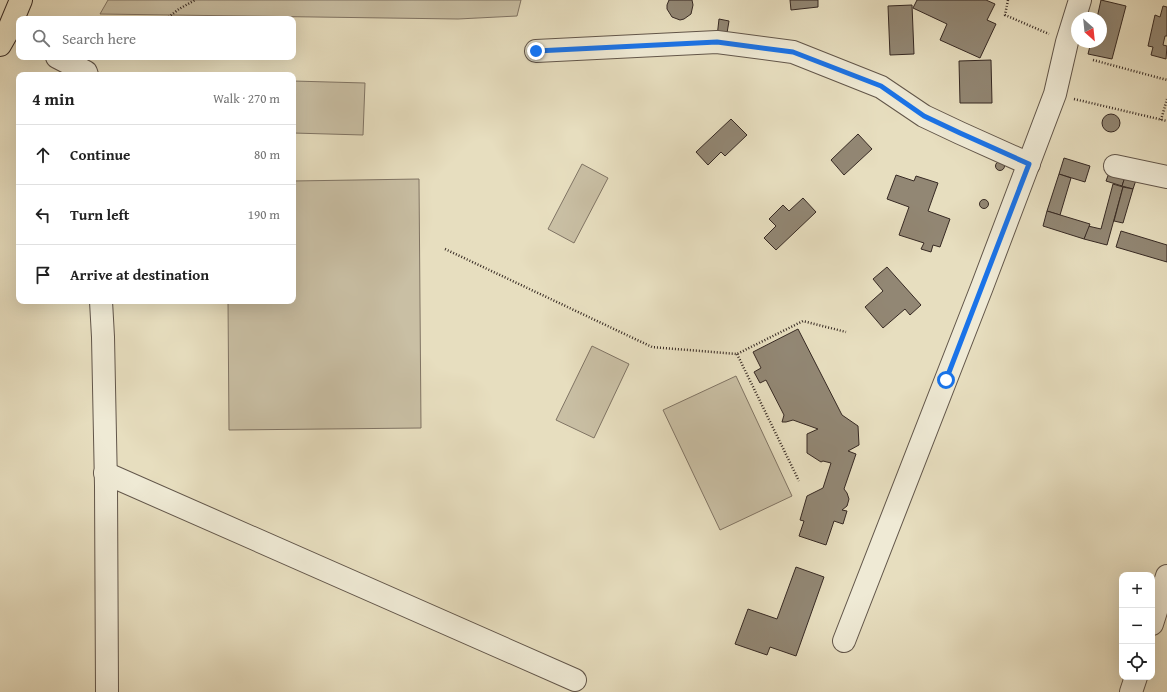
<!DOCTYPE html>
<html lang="en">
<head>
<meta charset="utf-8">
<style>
  body { margin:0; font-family:"Gentium Book Plus",serif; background:#f2f2f2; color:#222 }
  .controls { position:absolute; right:12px; bottom:12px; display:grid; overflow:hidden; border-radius:8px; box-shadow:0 4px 16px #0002 }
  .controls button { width:36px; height:36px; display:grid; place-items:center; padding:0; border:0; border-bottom:1px solid #e0e0e0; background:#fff; color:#222; font:20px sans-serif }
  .compass { position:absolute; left:1071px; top:12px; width:36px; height:36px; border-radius:50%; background:#fff; box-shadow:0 4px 16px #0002; rotate:153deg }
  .stop { position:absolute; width:12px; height:12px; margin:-9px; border:3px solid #1a73e8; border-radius:50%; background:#fff }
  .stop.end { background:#1a73e8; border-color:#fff; box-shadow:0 1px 4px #0008 }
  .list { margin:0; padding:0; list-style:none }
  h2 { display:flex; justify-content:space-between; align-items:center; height:52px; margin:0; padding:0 16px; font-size:17px }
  h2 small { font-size:13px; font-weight:400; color:#767676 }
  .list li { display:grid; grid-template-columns:26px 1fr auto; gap:12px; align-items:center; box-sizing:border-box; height:60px; padding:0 16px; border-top:1px solid #e0e0e0 }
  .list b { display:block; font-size:15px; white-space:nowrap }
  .list em { font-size:13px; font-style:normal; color:#767676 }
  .icon { flex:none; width:22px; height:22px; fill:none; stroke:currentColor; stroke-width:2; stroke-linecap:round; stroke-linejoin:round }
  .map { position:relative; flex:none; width:1167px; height:692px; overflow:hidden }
  .search { position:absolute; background:#fff; box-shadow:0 4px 16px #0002; left:16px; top:16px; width:280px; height:44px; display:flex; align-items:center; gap:10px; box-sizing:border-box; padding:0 14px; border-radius:8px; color:#767676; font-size:15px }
  .panel { position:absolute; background:#fff; box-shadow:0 4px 16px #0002; left:16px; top:72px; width:280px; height:232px; border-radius:8px }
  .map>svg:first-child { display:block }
</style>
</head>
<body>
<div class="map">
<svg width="1167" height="692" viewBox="0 0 1167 692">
  <rect width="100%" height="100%" fill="#e7debf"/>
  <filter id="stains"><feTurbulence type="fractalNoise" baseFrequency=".005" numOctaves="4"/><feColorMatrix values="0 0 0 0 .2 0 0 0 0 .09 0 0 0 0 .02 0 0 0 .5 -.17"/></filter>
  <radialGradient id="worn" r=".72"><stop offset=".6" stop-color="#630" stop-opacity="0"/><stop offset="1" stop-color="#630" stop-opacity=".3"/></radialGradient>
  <g fill="#c9bfa4" stroke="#807464">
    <polygon points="108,0 521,0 517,16 458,19 100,14"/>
    <polygon points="293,81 365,83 363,135 293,133"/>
    <polygon points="582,164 608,178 574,243 548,229"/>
    <polygon points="419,179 421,428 229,430 228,301 293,301 293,181"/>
    <polygon points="592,346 629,364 594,438 556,420"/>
    <polygon points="736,376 792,496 720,530 663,410"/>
  </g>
  <g fill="#928774" stroke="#362923">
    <polygon points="669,0 692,0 693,5 691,14 684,19 680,20 672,17 667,9 667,5"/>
    <polygon points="790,0 818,0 818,7 791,10"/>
    <polygon points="917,0 986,0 995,4 987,20 996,24 980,58 940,40 947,24 913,8"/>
    <polygon points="1101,0 1126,6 1112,59 1088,54 1091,42 1101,42 1101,18 1097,18"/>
    <polygon points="912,5 914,54 890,55 888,6"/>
    <polygon points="1163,6 1167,7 1167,36 1165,36 1163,45 1167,46 1166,59 1151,55 1153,47 1148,46 1155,15 1160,17"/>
    <polygon points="719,19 729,21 726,39 717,37"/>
    <polygon points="991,60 992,103 960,103 959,61"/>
    <circle cx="1111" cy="123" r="9"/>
    <polygon points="731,119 747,135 725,156 721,152 708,165 696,152"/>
    <polygon points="858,134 872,149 844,175 831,160"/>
    <polygon points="1064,158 1090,166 1085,182 1059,174"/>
    <circle cx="1000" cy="166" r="4.5"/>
    <polygon points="1109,173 1125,177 1122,186 1106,181"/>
    <polygon points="1059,174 1071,178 1060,215 1047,211"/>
    <polygon points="896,175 914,181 916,176 938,183 928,211 950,219 940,247 933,245 931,252 921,249 924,243 899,235 909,207 887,199"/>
    <polygon points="1125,177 1136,180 1133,189 1122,186"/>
    <polygon points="1113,184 1123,187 1107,245 1084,239 1088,226 1101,229"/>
    <polygon points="1123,187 1133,189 1123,223 1114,221"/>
    <polygon points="803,198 816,212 776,250 764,238 776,226 769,219 783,205 789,211"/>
    <circle cx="984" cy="204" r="4.5"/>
    <polygon points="1047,211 1090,224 1084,239 1043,226"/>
    <polygon points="1121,231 1167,245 1167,262 1116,247"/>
    <polygon points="887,267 921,305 910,315 905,309 883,328 865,307 883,291 873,279"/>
    <polygon points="798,329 842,415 858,426 859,445 848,451 856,454 844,489 847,493 849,499 847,506 842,510 847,511 843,524 834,521 826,545 799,536 804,521 800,520 807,496 823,488 831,463 823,461 821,462 807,453 807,434 818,429 793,420 786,422 782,422 784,415 766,380 760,383 754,372 761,368 753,352"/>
    <polygon points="796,567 824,577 796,656 770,647 767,655 735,644 748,609 777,619"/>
  </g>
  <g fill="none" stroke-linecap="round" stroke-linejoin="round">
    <defs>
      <g id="minor">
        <polyline points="536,51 717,42 793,52 881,87 924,116 960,133 1029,164"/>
        <polyline points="57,57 86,72 87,75"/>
        <polyline points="1115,166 1167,177"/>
        <polyline points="101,301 103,337 106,486 107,692"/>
        <polyline points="105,473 575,680"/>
        <polyline points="1152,624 1167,576"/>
        <polyline points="844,641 982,287 1055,94 1067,42 1080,0"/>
        <polyline points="1131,692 1136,677"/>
      </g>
      <polyline id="major" points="0,45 8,31 21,0"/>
    </defs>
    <use href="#minor" stroke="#62564a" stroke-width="24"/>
    <use href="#major" stroke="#362923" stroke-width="24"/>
    <g stroke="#362923" stroke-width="2.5" stroke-dasharray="1 2" stroke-linecap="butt">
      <polyline points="1008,0 1005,15 1049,34"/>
      <polyline points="166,19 179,9 195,0"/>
      <polyline points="1093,60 1167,80"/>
      <polyline points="1074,99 1167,121"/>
      <polyline points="1161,120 1167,99"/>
      <polyline points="445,249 652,347 737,354 803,321 846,332"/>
      <polyline points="737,354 799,481"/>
    </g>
    <use href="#minor" stroke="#efead5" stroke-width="22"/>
    <use href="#major" stroke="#e7debf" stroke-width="22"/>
  </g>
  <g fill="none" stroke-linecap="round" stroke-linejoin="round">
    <polyline stroke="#1a73e8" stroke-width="5" points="536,51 717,42 793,52 881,86 924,116 960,133 1029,164 946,380"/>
  </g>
  <rect width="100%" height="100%" filter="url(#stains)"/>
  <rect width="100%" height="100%" fill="url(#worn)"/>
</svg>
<div class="controls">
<button>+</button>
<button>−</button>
<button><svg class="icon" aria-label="locate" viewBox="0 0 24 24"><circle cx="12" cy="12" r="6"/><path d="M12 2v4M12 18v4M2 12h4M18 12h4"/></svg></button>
</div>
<svg class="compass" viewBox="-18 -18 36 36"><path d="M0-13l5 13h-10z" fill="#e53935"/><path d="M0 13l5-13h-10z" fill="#767676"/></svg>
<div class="stop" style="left:946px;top:380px"></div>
<div class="stop end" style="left:536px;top:51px"></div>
<div class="search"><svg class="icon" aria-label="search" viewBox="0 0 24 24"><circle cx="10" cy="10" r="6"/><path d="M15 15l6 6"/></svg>Search here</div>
<section class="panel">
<h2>4 min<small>Walk · 270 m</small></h2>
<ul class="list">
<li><svg class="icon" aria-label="ahead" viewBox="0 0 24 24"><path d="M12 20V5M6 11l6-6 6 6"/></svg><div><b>Continue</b></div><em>80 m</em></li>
<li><svg class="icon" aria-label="left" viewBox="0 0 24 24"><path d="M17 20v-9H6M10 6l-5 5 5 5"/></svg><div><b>Turn left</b></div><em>190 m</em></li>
<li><svg class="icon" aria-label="arrive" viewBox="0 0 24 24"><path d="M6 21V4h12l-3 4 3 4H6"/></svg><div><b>Arrive at destination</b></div></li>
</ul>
</section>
</div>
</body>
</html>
